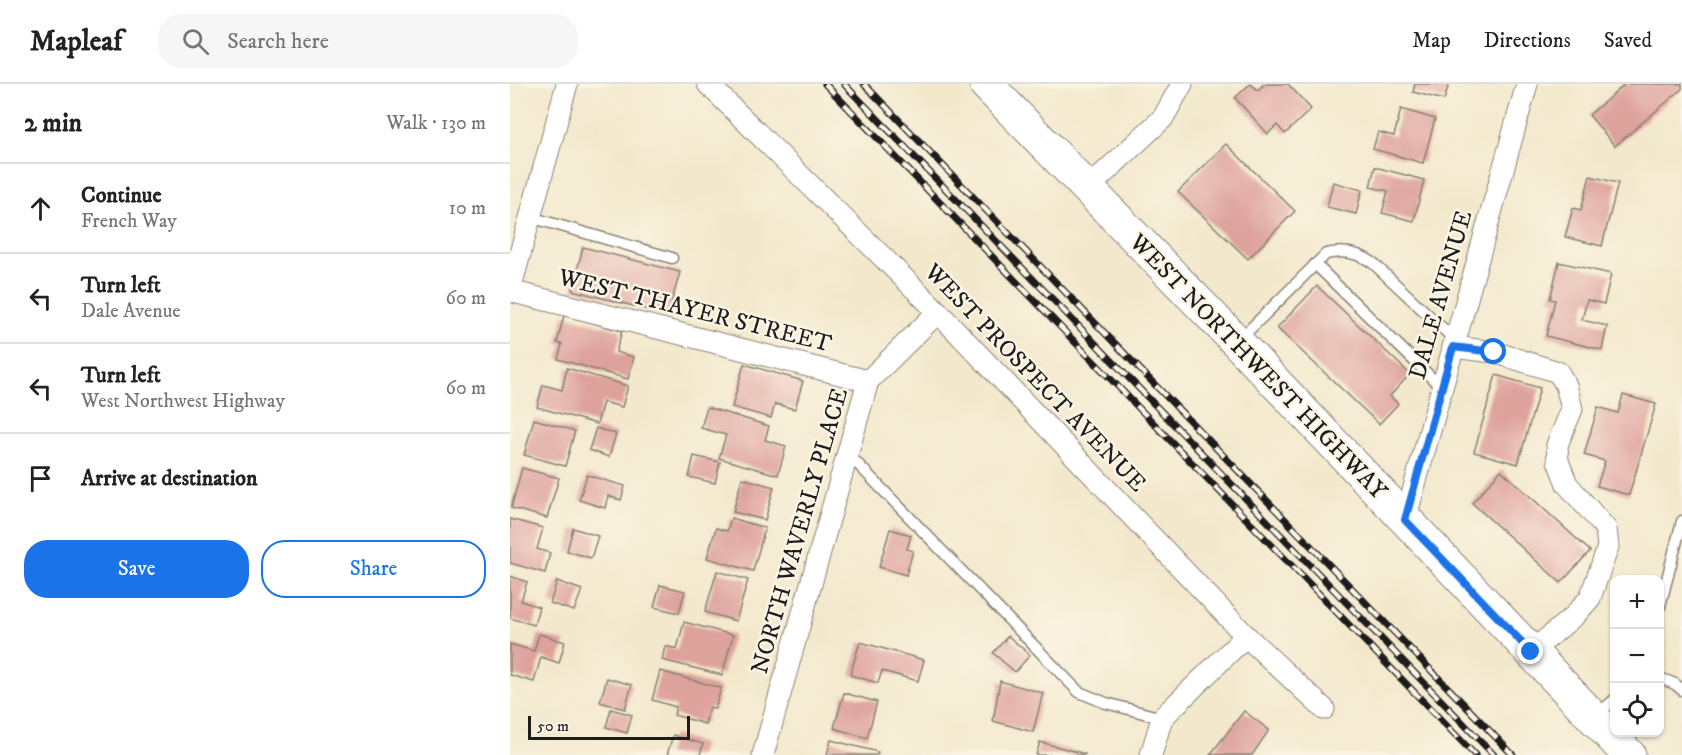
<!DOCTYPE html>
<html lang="en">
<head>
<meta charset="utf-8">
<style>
  body { margin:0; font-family:"IM FELL DW Pica",serif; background:#f6f6f6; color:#222 }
  .controls { position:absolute; right:18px; bottom:18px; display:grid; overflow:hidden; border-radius:12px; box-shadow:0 2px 4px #0004 }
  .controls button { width:54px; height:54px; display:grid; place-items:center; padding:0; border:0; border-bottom:2px solid #e0e0e0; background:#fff; color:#222; font:30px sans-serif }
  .scale { position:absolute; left:18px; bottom:15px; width:162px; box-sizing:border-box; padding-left:6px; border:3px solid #1c1c1c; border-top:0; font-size:16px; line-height:21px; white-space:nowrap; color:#1c1c1c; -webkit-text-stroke:4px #fcf5e5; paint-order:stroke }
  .stop { position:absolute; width:18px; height:18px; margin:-14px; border:4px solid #1a73e8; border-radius:50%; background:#fff }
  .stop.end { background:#1a73e8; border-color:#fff; box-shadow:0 2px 6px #0008 }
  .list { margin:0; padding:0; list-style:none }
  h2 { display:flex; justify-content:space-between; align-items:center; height:78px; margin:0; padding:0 24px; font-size:26px }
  h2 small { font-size:20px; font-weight:400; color:#767676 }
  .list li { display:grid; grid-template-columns:39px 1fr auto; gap:18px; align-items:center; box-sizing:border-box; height:90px; padding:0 24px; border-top:2px solid #e0e0e0 }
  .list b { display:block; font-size:22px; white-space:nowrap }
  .list p { margin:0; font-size:20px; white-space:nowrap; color:#767676 }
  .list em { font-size:20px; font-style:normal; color:#767676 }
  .actions { display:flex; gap:12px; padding:18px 24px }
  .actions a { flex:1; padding:14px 0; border:2px solid #1a73e8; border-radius:24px; text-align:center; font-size:21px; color:#1a73e8 }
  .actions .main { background:#1a73e8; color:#fff }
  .icon { flex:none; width:33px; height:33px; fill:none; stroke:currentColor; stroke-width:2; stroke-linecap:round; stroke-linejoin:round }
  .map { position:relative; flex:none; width:1172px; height:671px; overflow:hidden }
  header { display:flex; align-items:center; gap:36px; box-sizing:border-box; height:84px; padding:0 30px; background:#fff; border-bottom:2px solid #e0e0e0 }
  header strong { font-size:28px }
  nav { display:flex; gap:33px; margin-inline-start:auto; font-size:21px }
  .search { width:420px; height:54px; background:#f6f6f6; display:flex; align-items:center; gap:15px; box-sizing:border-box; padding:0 21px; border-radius:24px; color:#767676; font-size:22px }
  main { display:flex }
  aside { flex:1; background:#fff }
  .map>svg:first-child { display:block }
</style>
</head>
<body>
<header>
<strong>Mapleaf</strong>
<div class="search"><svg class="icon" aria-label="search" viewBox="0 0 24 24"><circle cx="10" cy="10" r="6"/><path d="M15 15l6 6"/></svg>Search here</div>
<nav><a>Map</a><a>Directions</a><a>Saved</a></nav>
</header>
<main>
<aside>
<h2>2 min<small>Walk · 130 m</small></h2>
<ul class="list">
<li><svg class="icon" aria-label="ahead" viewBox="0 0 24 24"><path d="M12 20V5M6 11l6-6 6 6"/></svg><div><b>Continue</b><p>French Way</p></div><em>10 m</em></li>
<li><svg class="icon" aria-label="left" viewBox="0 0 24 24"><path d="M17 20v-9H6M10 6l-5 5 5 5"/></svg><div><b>Turn left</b><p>Dale Avenue</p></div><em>60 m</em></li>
<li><svg class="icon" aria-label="left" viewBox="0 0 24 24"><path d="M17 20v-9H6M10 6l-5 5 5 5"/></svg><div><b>Turn left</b><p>West Northwest Highway</p></div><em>60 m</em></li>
<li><svg class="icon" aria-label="arrive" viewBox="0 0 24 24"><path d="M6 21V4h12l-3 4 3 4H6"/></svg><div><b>Arrive at destination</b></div></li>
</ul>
<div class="actions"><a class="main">Save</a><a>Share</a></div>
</aside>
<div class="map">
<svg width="1172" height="671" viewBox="0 0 1172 671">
  <rect width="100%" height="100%" fill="#fcf5e5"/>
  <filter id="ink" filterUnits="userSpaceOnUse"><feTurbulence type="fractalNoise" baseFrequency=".0167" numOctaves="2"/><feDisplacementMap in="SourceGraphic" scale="12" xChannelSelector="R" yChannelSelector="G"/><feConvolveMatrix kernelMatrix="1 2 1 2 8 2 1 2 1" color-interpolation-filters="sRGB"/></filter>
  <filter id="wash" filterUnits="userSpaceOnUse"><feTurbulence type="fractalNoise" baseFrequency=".008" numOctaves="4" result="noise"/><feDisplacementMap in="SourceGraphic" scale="24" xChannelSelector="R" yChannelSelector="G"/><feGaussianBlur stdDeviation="1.35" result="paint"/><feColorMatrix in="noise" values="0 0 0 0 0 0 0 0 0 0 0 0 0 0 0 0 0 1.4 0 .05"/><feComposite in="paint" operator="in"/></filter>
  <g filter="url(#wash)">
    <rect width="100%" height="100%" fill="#f3e8cc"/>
    <g id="blocks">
      <g fill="#dea29d">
        <polygon points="740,0 748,6 754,0 778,0 801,25 775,50 767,41 758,50 725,14"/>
        <polygon points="905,0 939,0 934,16 903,8"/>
        <polygon points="1111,0 1172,0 1172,5 1105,62 1079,31 1113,2"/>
        <polygon points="891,25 925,35 913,79 863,65 868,48 884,52"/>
        <polygon points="716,60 785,127 738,175 668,108"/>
        <polygon points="865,83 914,96 904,137 872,129 878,107 860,103"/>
        <polygon points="1080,92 1108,99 1092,162 1055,153 1063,124 1071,126"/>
        <polygon points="823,98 852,106 846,130 817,123"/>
        <polygon points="73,163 170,188 158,231 62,206"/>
        <polygon points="1049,178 1101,190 1094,220 1077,216 1072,236 1097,242 1092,266 1036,252 1045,216 1040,215"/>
        <polygon points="807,202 900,290 880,312 888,320 869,340 767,244"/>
        <polygon points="54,231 112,247 106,268 124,273 118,295 48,275 52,260 47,259"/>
        <polygon points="234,280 293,297 285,325 265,320 261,334 222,323"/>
        <polygon points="57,284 118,302 112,323 93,318 87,340 27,323 33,301 52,306"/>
        <polygon points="986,291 1030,304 1008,380 964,368"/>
        <polygon points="1113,311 1146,320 1119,411 1087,402 1095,377 1074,371 1088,323 1108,329"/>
        <polygon points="197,323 259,342 255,356 276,362 268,391 209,374 216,351 191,344"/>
        <polygon points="24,335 65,347 55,382 14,371"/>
        <polygon points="86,344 106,350 99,373 79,366"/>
        <polygon points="184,372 210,378 205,399 179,393"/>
        <polygon points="12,384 49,394 37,434 1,424"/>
        <polygon points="991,386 1080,467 1051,499 962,419"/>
        <polygon points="77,391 115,402 111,416 98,412 95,424 69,416"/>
        <polygon points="232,394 264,403 255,436 223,428"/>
        <polygon points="221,434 255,444 243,487 197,474 206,444 217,447"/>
        <polygon points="0,435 33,444 27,465 40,469 35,489 0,479"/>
        <polygon points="63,444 88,452 81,474 57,467"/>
        <polygon points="380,445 401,451 397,465 403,467 396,491 369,483"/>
        <polygon points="207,487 238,496 226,537 195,528"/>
        <polygon points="0,492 17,498 11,517 29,523 24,541 0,534"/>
        <polygon points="47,497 72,506 64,527 40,519"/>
        <polygon points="150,501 175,507 169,529 144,523"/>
        <polygon points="174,538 223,551 212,591 152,576 155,562 167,565"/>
        <polygon points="29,550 55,558 49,579 31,573 24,598 0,591 0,560 24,567"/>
        <polygon points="498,552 520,571 505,588 483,569"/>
        <polygon points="350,558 414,576 408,597 372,587 368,599 340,591"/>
        <polygon points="150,587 211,604 205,625 200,623 195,640 164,631 166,623 142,616"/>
        <polygon points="97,594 122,601 115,625 90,618"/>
        <polygon points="490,597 533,609 523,648 483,637"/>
        <polygon points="334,609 367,618 357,654 324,644"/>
        <polygon points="101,625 122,631 117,649 96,643"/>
        <polygon points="734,627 759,646 742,671 700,671"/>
        <polygon points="163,651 193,660 190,671 157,671"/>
        <polygon points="321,656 368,668 367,671 317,671"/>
        <polygon points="530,658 575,670 574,671 526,671"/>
      </g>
    </g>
  </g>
  <g filter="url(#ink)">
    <use href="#blocks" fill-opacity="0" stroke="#888274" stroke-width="1.5"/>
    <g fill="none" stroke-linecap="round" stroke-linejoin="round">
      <defs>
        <g id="lane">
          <polyline points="20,133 162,174"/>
          <polyline points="805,180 932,304"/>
          <path d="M730 255 816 170C833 166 848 168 863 179L945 256"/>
          <polyline points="338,370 569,608 596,619 652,634"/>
          <polyline points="1150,522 1172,437"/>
          <polyline points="1150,594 1165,600 1172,606"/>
          <polyline points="1086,632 1104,616"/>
        </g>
        <g id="street">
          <polyline points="198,0 428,228 736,552 814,625"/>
          <polyline points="577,105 653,34 672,0"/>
          <polyline points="0,206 57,0"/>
          <polyline points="0,207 358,297"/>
          <polyline points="943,263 984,268 1048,288 1056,301 1062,325 1047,361 1048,377 1057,400 1096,445 1098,463 1080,514 1064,532 1021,568"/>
          <polyline points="895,436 1017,0"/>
          <polyline points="253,671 358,297 428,228"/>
          <polyline points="641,671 652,634 736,552"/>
        </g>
        <polyline id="primary" points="476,0 727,258 1119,671"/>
      </defs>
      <use href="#lane" stroke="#888274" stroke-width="13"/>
      <use href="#street" stroke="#888274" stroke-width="23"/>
      <use href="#primary" stroke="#888274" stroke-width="35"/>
      <use href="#lane" stroke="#fff" stroke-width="10"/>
      <use href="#street" stroke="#fff" stroke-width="21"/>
      <use href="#primary" stroke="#fff" stroke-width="33"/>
      <defs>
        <g id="rail">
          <polyline points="315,0 965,671"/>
          <polyline points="334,0 984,671"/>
          <polyline points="354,0 1003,671"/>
        </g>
      </defs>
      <use href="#rail" stroke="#1c1c1c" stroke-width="7"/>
      <use href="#rail" stroke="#fcf5e5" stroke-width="4.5" stroke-dasharray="14" stroke-linecap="butt"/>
    </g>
  </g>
  <g fill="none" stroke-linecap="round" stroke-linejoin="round" filter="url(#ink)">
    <polyline stroke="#1a73e8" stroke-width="8" points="984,268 943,263 895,436 1021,568"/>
  </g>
  <g text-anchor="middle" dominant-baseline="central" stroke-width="5" stroke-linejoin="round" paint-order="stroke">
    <g font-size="24" fill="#1c1c1c" stroke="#fcf5e5">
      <text transform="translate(931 211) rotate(-74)">DALE AVENUE</text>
      <text transform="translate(185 227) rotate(14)">WEST THAYER STREET</text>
      <text transform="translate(748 283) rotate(46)">WEST NORTHWEST HIGHWAY</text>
      <text transform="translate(525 294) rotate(46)">WEST PROSPECT AVENUE</text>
      <text transform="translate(290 447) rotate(-74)">NORTH WAVERLY PLACE</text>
    </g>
  </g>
</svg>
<div class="controls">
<button>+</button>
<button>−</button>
<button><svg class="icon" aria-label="locate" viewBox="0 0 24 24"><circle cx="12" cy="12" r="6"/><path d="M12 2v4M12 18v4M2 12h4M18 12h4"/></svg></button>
</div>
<div class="scale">50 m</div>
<div class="stop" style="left:984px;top:268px"></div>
<div class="stop end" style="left:1021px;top:568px"></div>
</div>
</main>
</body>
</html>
